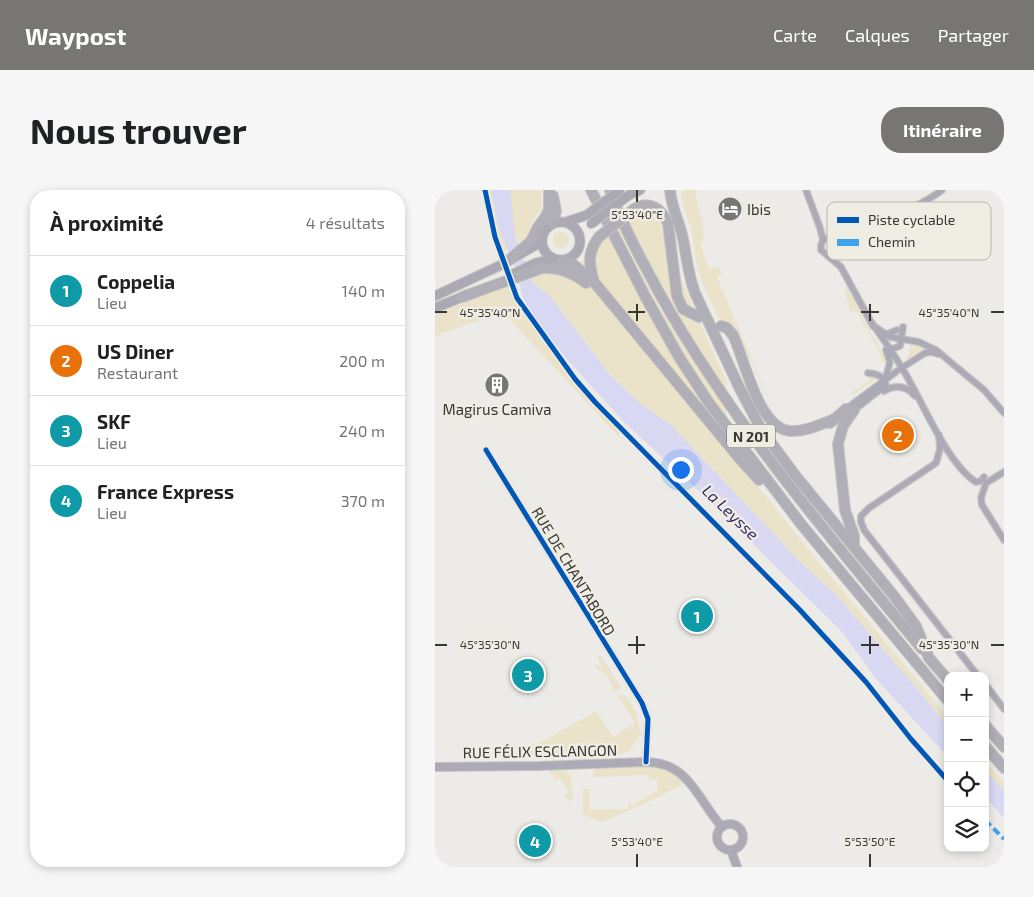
<!DOCTYPE html>
<html lang="fr">
<head>
<meta charset="utf-8">
<style>
  body { margin:0; font-family:"Exo 2",sans-serif; background:#f6f6f6; color:#202124 }
  .controls { position:absolute; right:15px; bottom:15px; display:grid; overflow:hidden; border-radius:10px; box-shadow:0 2px 8px #0003 }
  .controls button { width:45px; height:45px; display:grid; place-items:center; padding:0; border:0; border-bottom:1px solid #e0e0e0; background:#fff; color:#202124; font:25px sans-serif }
  .you { position:absolute; left:245px; top:279px; width:18px; height:18px; margin:-12px; border:4px solid #fff; border-radius:50%; background:#1a73e8; box-shadow:0 0 0 8px #1a73e833 }
  .badge { display:grid; place-items:center; width:32px; height:32px; border-radius:50%; background:#787673; color:#fff; font-size:16px; font-weight:700 }
  .pin { position:absolute; translate:-50% -50%; border:2px solid #fff; box-shadow:0 1px 5px #0006 }
  .list { margin:0; padding:0; list-style:none }
  h2 { display:flex; justify-content:space-between; align-items:center; height:65px; margin:0; padding:0 20px; font-size:21px }
  h2 small { font-size:16px; font-weight:400; color:#757577 }
  .list li { display:grid; grid-template-columns:32px 1fr auto; gap:15px; align-items:center; box-sizing:border-box; height:70px; padding:0 20px; border-top:1px solid #e0e0e0 }
  .list b { display:block; font-size:19px; white-space:nowrap }
  .list p { margin:0; font-size:16px; white-space:nowrap; color:#757577 }
  .list em { font-size:16px; font-style:normal; color:#757577 }
  .icon { flex:none; width:28px; height:28px; fill:none; stroke:currentColor; stroke-width:2; stroke-linecap:round; stroke-linejoin:round }
  .map { position:relative; flex:none; width:569px; height:677px; overflow:hidden; border-radius:20px }
  header { display:flex; align-items:center; gap:30px; box-sizing:border-box; height:70px; padding:0 25px; background:#787673; color:#fff }
  header strong { font-size:24px }
  nav { display:flex; gap:28px; margin-inline-start:auto; font-size:18px }
  .intro { display:flex; align-items:center; justify-content:space-between; box-sizing:border-box; height:120px; padding:0 30px }
  h1 { margin:0; font-size:35px }
  .button { padding:12px 22px; border-radius:20px; background:#787673; color:#fff; font-size:18px; font-weight:700 }
  main { display:flex; gap:30px; padding:0 30px }
  aside { flex:1; background:#fff; border-radius:20px; box-shadow:0 2px 8px #0003 }
  .map>svg:first-child { display:block }
</style>
</head>
<body>
<header>
<strong>Waypost</strong>
<nav><a>Carte</a><a>Calques</a><a>Partager</a></nav>
</header>
<div class="intro"><h1>Nous trouver</h1><a class="button">Itinéraire</a></div>
<main>
<aside>
<h2>À proximité<small>4 résultats</small></h2>
<ul class="list">
<li><span class="badge" style="background:#0f9aa8">1</span><div><b>Coppelia</b><p>Lieu</p></div><em>140 m</em></li>
<li><span class="badge" style="background:#e8710a">2</span><div><b>US Diner</b><p>Restaurant</p></div><em>200 m</em></li>
<li><span class="badge" style="background:#0f9aa8">3</span><div><b>SKF</b><p>Lieu</p></div><em>240 m</em></li>
<li><span class="badge" style="background:#0f9aa8">4</span><div><b>France Express</b><p>Lieu</p></div><em>370 m</em></li>
</ul>
</aside>
<div class="map">
<svg width="569" height="677" viewBox="0 0 569 677">
  <rect width="100%" height="100%" fill="#ecebe7"/>
  <g fill="#ebe2ca">
    <polygon points="53,0 107,0 106,21 101,26 90,48 67,63"/>
    <polygon points="249,0 262,0 260,6 268,32 269,51 265,53 274,80 284,76 286,84 282,87 337,218 300,136 284,129 266,89 261,71 256,38 246,9 246,3"/>
    <path d="M208 20 218 22 224 29 228 46 271 147 292 192 291 256 381 369 513 527V537L484 501 402 406 366 373 236 235 207 215 175 185 114 105 99 94 97 88C109 79 124 85 137 88 142 81 146 70 152 64 167 46 187 30 208 20Z"/>
    <circle cx="126" cy="50" r="8"/>
    <polygon points="76,96 100,139 142,196 182,238 184,243 183,246 68,122 0,146 0,124 61,100"/>
    <polygon points="412,98 450,168 450,172 447,173 445,163 421,120 415,122 410,99"/>
    <polygon points="476,153 489,156 490,158 471,170 470,169 474,164"/>
    <polygon points="438,185 441,189 418,205 417,202 434,191 435,186"/>
    <polygon points="165,465 186,497 179,502 173,486 159,476 162,474 165,477 167,476 162,467"/>
    <path d="M187 505 191 506C200 519 203 524 204 540L207 543 193 562 185 564H79L95 553 103 554 161 521 178 547 200 533 183 506Z"/>
    <polygon points="550,572 569,592 569,601 550,580"/>
    <path d="M223 576C233 578 243 585 249 593L224 607 167 632 148 625V599H154L155 620 193 619V615L199 614 217 604 218 602H222V589L214 590V585L158 587 159 580 161 578Z"/>
    <polygon points="118,579 131,579 136,588 138,610 133,611 129,606 134,603 125,588 120,590 118,584 115,584 115,581"/>
  </g>
  <g fill="#d9d8f3">
    <polygon points="56,0 75,0 80,47 99,94 114,105 175,185 207,215 236,235 366,373 402,406 484,501 513,537 513,567 443,491 407,442 281,317 189,232 131,168 101,130 87,106 81,80 64,39"/>
    <polygon points="550,580 569,601 569,628 550,607"/>
  </g>
  <g fill="none" stroke-linecap="round" stroke-linejoin="round">
    <defs>
      <g id="minor">
        <polyline points="371,0 385,38 388,50"/>
        <polyline points="395,47 388,50 386,55 386,60 406,77 438,136"/>
        <path d="M401 50C435 31 477 23 507 0"/>
        <polyline points="393,65 399,64 404,59 403,52 400,48"/>
        <path d="M437 133C450 152 464 171 475 192 491 220 514 275 541 292L546 291 549 287"/>
        <polyline points="442,138 455,147 484,152 501,160 549,200 569,223"/>
        <polyline points="450,145 462,140"/>
        <polyline points="453,157 457,159 465,156 468,137"/>
        <polyline points="450,190 455,172 451,160"/>
        <path d="M449 201C460 195 471 195 480 206"/>
        <polyline points="411,219 462,181 490,163 496,162 503,164"/>
        <path d="M419 220 451 195C449 186 442 184 433 183"/>
        <polyline points="504,245 505,259 501,273 434,318 426,326 426,332 429,340 543,486"/>
        <polyline points="51,260 207,513 213,529 211,572"/>
        <polyline points="569,282 551,293 546,308 547,315 569,350"/>
        <polyline points="550,494 569,519"/>
      </g>
      <g id="tertiary">
        <path d="M0 577 104 576 211 572C254 572 262 609 287 637"/>
        <circle cx="295" cy="647" r="13"/>
        <polyline points="296,660 302,677"/>
      </g>
      <g id="secondary">
        <polyline points="194,5 205,0"/>
        <circle cx="126" cy="51" r="19"/>
        <polyline points="131,32 152,25"/>
        <polyline points="76,85 101,73 117,69"/>
        <polyline points="0,106 66,75 106,52"/>
        <polyline points="0,118 32,105"/>
      </g>
      <g id="trunk">
        <polyline points="156,0 210,106 244,167 274,213 366,334 513,511"/>
        <path d="M175 0C188 37 207 71 226 106 298 234 394 346 487 459"/>
        <path d="M235 0C236 17 245 33 248 49 252 68 253 85 260 103L304 197 326 239 360 285 459 406 481 436 494 468 513 490"/>
        <path d="M199 19C214 10 227 18 233 34L242 106 248 119 264 127"/>
        <polyline points="118,33 121,21 118,6"/>
        <polyline points="73,71 96,51 103,37 111,26 114,19 114,0"/>
        <polyline points="128,71 138,74 159,92 305,269 324,290"/>
        <path d="M159 92C154 75 152 62 164 47"/>
        <path d="M27 107 107 78C124 77 138 82 151 93"/>
        <path d="M286 136 292 138 298 145C310 170 323 238 355 241 370 242 386 234 400 229"/>
        <polyline points="395,233 411,219"/>
        <polyline points="419,354 419,346 410,320 403,254 408,236 419,220"/>
        <polyline points="550,535 569,557"/>
        <polyline points="550,556 569,578"/>
      </g>
    </defs>
    <use href="#minor" stroke="#c7c6c4" stroke-width="8"/>
    <use href="#tertiary" stroke="#c7c6c4" stroke-width="10"/>
    <use href="#secondary" stroke="#c7c6c4" stroke-width="11"/>
    <use href="#trunk" stroke="#c7c6c4" stroke-width="12"/>
    <use href="#minor" stroke="#abaab6" stroke-width="5.5"/>
    <use href="#tertiary" stroke="#abaab6" stroke-width="8"/>
    <use href="#secondary" stroke="#aba9b4" stroke-width="9"/>
    <use href="#trunk" stroke="#b0aeb6" stroke-width="10"/>
    <defs>
      <g id="secondary-bridge">
        <polyline points="152,25 185,0"/>
        <polyline points="156,34 194,5"/>
      </g>
      <polyline id="trunk-bridge" points="164,47 199,19"/>
    </defs>
    <use href="#secondary-bridge" stroke="#c7c6c4" stroke-width="11" stroke-linecap="butt"/>
    <use href="#trunk-bridge" stroke="#c7c6c4" stroke-width="12" stroke-linecap="butt"/>
    <use href="#secondary-bridge" stroke="#aba9b4" stroke-width="9"/>
    <use href="#trunk-bridge" stroke="#b0aeb6" stroke-width="10"/>
    <polyline stroke="#3fa3eb" stroke-width="4" stroke-dasharray="8 4" stroke-linecap="butt" points="550,630 569,649"/>
    <defs>
      <g id="cycleway">
        <polyline points="50,0 60,47 82,108 140,189 160,212 364,419 431,492 476,549 513,591"/>
        <polyline points="51,260 207,513 213,529 211,572"/>
      </g>
    </defs>
    <use href="#cycleway" stroke="#efece4" stroke-width="8"/>
    <use href="#cycleway" stroke="#0057b8" stroke-width="5"/>
  </g>
  <path fill="none" stroke="#393734" stroke-width="2" d="M202 0V12M202 114V131M435 114V131M0 122H12M193 122H210M426 122H444M556 122H569M202 446V464M435 446V464M0 455H12M193 455H210M426 455H444M556 455H569M202 664V677M435 664V677"/>
  <defs>
    <symbol id="hotel-disc" viewBox="-11 -11 22 22"><circle r="9.5" fill="#787673" stroke="#efece4"/><path d="M-6-4.5h1.5V1H6V5H4.5V3h-9V5H-6ZM-4 0a1.8 1.8 0 1 1 3.6 0ZM.5 0V-2.5h3Q6-2.5 6 0Z" fill="#fff"/></symbol>
    <symbol id="building-disc" viewBox="-11 -11 22 22"><circle r="9.5" fill="#787673" stroke="#efece4"/><path d="M-4-6H4V6H1V3H-1V6H-4ZM-2.5-4.3h1.7v1.8h-1.7ZM.8-4.3h1.7v1.8H.8ZM-2.5-1h1.7V.8h-1.7ZM.8-1h1.7V.8H.8Z" fill="#fff"/></symbol>
  </defs>
  <g fill-rule="evenodd">
    <use href="#hotel-disc" x="281" y="5" width="28" height="28"/>
    <use href="#building-disc" x="48" y="181" width="28" height="28"/>
  </g>
  <g text-anchor="middle" dominant-baseline="central" stroke-width="5" stroke-linejoin="round" paint-order="stroke">
    <rect fill="#efece4" stroke="#706d69" stroke-width="1" x="292" y="234.5" width="48" height="23" rx="4"/>
    <g font-size="14" font-weight="bold" fill="#393734">
      <text x="316" y="246">N 201</text>
    </g>
    <g font-size="15" fill="#393734" stroke="#efece4" text-anchor="start">
      <text x="312" y="19">Ibis</text>
      <text x="62" y="219" text-anchor="middle">Magirus Camiva</text>
    </g>
    <g font-size="15" fill="#393734" stroke="#efece4">
      <text transform="translate(139 381) rotate(59)">RUE DE CHANTABORD</text>
      <text transform="translate(105 561) rotate(-1)">RUE FÉLIX ESCLANGON</text>
    </g>
    <g font-size="16" font-style="italic" fill="#322964" stroke="#efece4">
      <text transform="translate(296 322) rotate(44)">La Leysse</text>
    </g>
  </g>
  <rect x="392" y="12" width="164" height="58" rx="8" fill="#efece4" stroke="#b8b6af" stroke-width="1"/>
  <rect x="402" y="27" width="22" height="6" fill="#0057b8"/>
  <rect x="402" y="49" width="22" height="7" fill="#3fa3eb"/>
  <g font-size="14" fill="#393734">
    <text x="433" y="35">Piste cyclable</text>
    <text x="433" y="57">Chemin</text>
  </g>
  <g font-size="12" text-anchor="middle" fill="#393734" stroke="#efece4" stroke-width="5" stroke-linejoin="round" paint-order="stroke">
    <text x="202" y="29">5°53'40"E</text>
    <text x="55" y="127">45°35'40"N</text>
    <text x="514" y="127">45°35'40"N</text>
    <text x="55" y="459">45°35'30"N</text>
    <text x="514" y="459">45°35'30"N</text>
    <text x="202" y="656">5°53'40"E</text>
    <text x="435" y="656">5°53'50"E</text>
  </g>
</svg>
<div class="controls">
<button>+</button>
<button>−</button>
<button><svg class="icon" aria-label="locate" viewBox="0 0 24 24"><circle cx="12" cy="12" r="6"/><path d="M12 2v4M12 18v4M2 12h4M18 12h4"/></svg></button>
<button><svg class="icon" aria-label="layers" viewBox="0 0 24 24"><path d="M12 4l9 5-9 5-9-5zM3 14l9 5 9-5"/></svg></button>
</div>
<div class="you"></div>
<div class="pin badge" style="left:262px;top:426px;background:#0f9aa8">1</div>
<div class="pin badge" style="left:463px;top:245px;background:#e8710a">2</div>
<div class="pin badge" style="left:93px;top:485px;background:#0f9aa8">3</div>
<div class="pin badge" style="left:100px;top:651px;background:#0f9aa8">4</div>
</div>
</main>
</body>
</html>
